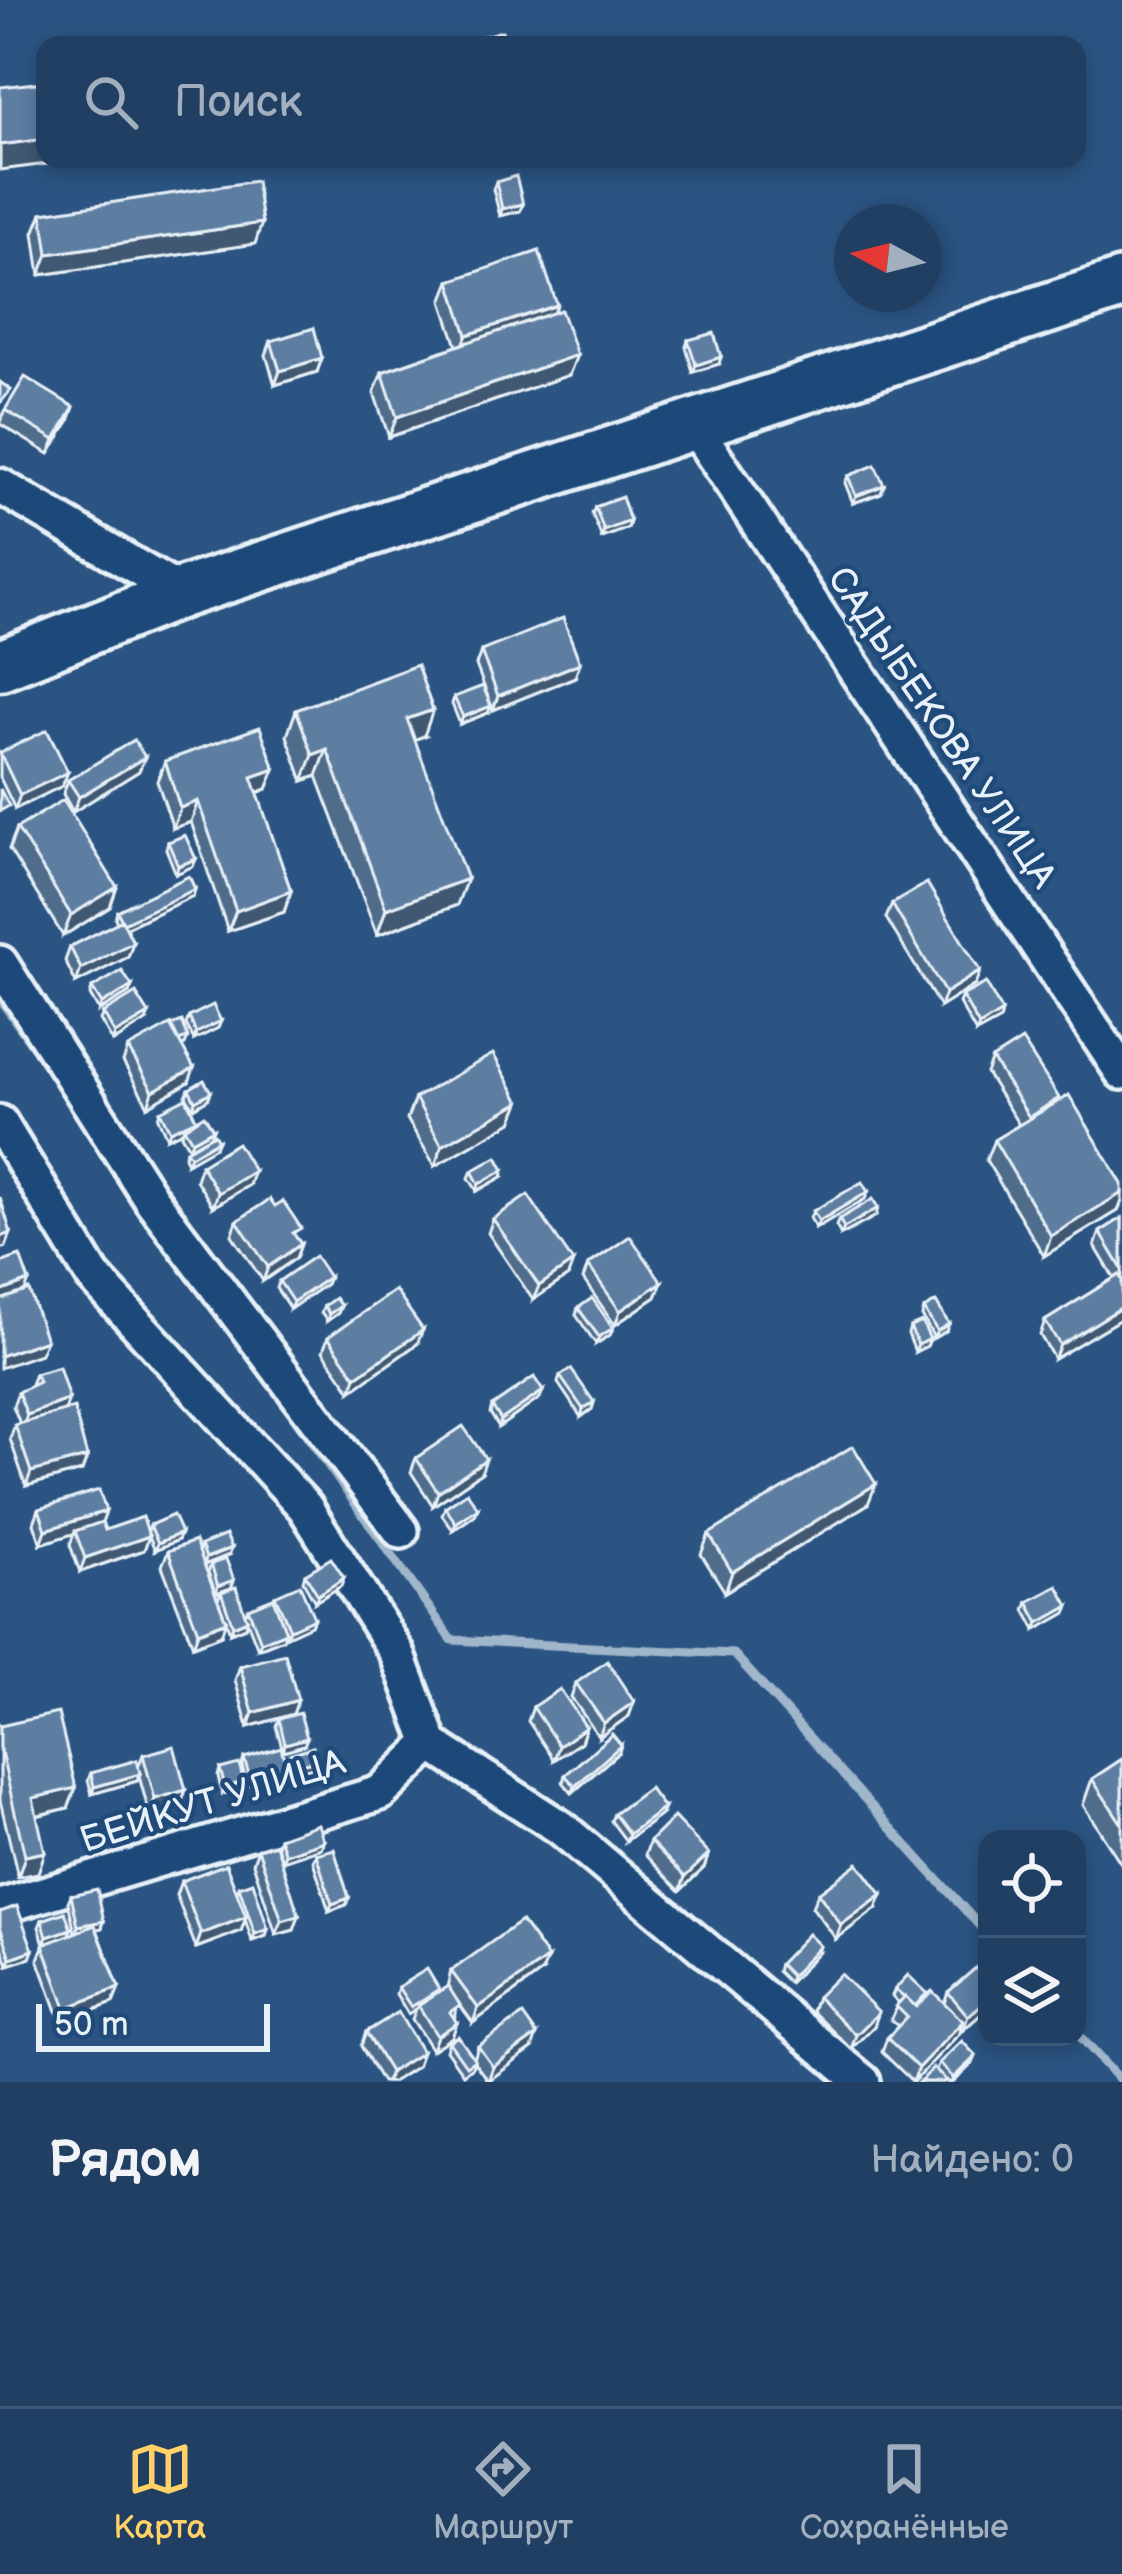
<!DOCTYPE html>
<html lang="ru">
<head>
<meta charset="utf-8">
<style>
  body { margin:0; font-family:"Balsamiq Sans",sans-serif; background:#2d4a6b; color:#f1f3f6 }
  .controls { position:absolute; right:36px; bottom:36px; display:grid; overflow:hidden; border-radius:24px; box-shadow:0 6px 18px #0003 }
  .controls button { width:108px; height:108px; display:grid; place-items:center; padding:0; border:0; border-bottom:3px solid #3d5877; background:#203f62; color:#f1f3f6; font:60px sans-serif }
  .compass { position:absolute; left:834px; top:204px; width:108px; height:108px; border-radius:50%; background:#203f62; box-shadow:0 6px 18px #0003; rotate:277deg }
  .scale { position:absolute; left:36px; bottom:30px; width:234px; box-sizing:border-box; padding-left:12px; border:6px solid #e8f1f8; border-top:0; font-size:33px; line-height:42px; white-space:nowrap; color:#e8f1f8; -webkit-text-stroke:9px #1f4a7a; paint-order:stroke }
  .list { margin:0; padding:0; list-style:none }
  h2 { display:flex; justify-content:space-between; align-items:center; height:156px; margin:0; padding:0 48px; font-size:51px }
  h2 small { font-size:39px; font-weight:400; color:#a2afbe }
  .icon { flex:none; width:66px; height:66px; fill:none; stroke:currentColor; stroke-width:2; stroke-linecap:round; stroke-linejoin:round }
  .map { position:relative; flex:none; width:1122px; height:2082px; overflow:hidden }
  .search { position:absolute; background:#203f62; box-shadow:0 6px 18px #0003; left:36px; right:36px; top:36px; height:132px; display:flex; align-items:center; gap:30px; box-sizing:border-box; padding:0 42px; border-radius:24px; color:#a2afbe; font-size:45px }
  .sheet { height:324px; background:#203f62 }
  nav { display:flex; justify-content:space-around; align-items:center; box-sizing:border-box; height:168px; border-top:3px solid #3d5877; background:#203f62; font-size:33px; color:#a2afbe }
  nav a { display:grid; justify-items:center; gap:6px }
  nav .on { color:#ffd166 }
  .map>svg:first-child { display:block }
</style>
</head>
<body>
<div class="map">
<svg width="1122" height="2082" viewBox="0 0 1122 2082">
  <rect width="100%" height="100%" fill="#2b5482"/>
  <filter id="ink" filterUnits="userSpaceOnUse"><feTurbulence type="fractalNoise" baseFrequency=".00833" numOctaves="2"/><feDisplacementMap in="SourceGraphic" scale="24" xChannelSelector="R" yChannelSelector="G"/><feConvolveMatrix kernelMatrix="1 2 1 2 8 2 1 2 1" color-interpolation-filters="sRGB"/></filter>
  <g filter="url(#ink)">
    <g fill="none" stroke-linecap="round" stroke-linejoin="round">
      <g stroke="#a0b6cb" stroke-width="9">
        <polyline points="0,999 44,1062"/>
        <polyline points="278,1395 452,1640 734,1654 987,1934"/>
        <polyline points="1077,2033 1121,2082"/>
      </g>
      <defs>
        <g id="street">
          <polyline points="694,426 1122,1072"/>
          <polyline points="0,486 181,593"/>
          <polyline points="0,963 151,1199 401,1531"/>
          <polyline points="0,1123 93,1276 305,1507 397,1653 431,1744 561,1828 863,2082"/>
          <polyline points="0,1907 380,1793 431,1744"/>
        </g>
        <polyline id="secondary" points="0,665 181,593 1122,284"/>
      </defs>
      <use href="#street" stroke="#e8f1f8" stroke-width="42"/>
      <use href="#secondary" stroke="#e8f1f8" stroke-width="57"/>
      <use href="#street" stroke="#1f4a7a" stroke-width="33"/>
      <use href="#secondary" stroke="#1f4a7a" stroke-width="48"/>
    </g>
    <g fill="#506c8a" stroke="#e8f1f8" stroke-width="3">
      <polygon points="496,182 523,204 520,211 500,216 493,189"/>
      <polygon points="42,213 255,244 40,275 34,233"/>
      <polygon points="450,281 554,313 569,375 389,437 374,393 382,372 457,346 442,301"/>
      <polygon points="688,340 719,364 693,372 686,347"/>
      <polygon points="271,341 322,358 317,372 275,385 266,355"/>
      <polygon points="5,410 69,421 49,454 0,424"/>
      <polygon points="848,476 884,485 881,493 853,503 845,483"/>
      <polygon points="595,507 630,521 628,528 602,538 592,514"/>
      <polygon points="481,651 575,677 493,710 476,665"/>
      <polygon points="454,697 488,713 460,724 452,704"/>
      <polygon points="296,710 424,736 415,739 457,905 377,935 317,776 303,781 287,736"/>
      <polygon points="0,753 62,786 15,809 0,778"/>
      <polygon points="165,761 275,769 267,789 257,793 291,891 284,912 228,931 191,822 173,828 157,781"/>
      <polygon points="139,771 73,812 63,794 68,780"/>
      <polygon points="17,828 117,887 110,907 63,936 9,849"/>
      <polygon points="168,842 196,859 193,866 176,874 166,849"/>
      <polygon points="195,889 193,896 126,928 133,942 128,957 76,983 65,961 70,947 117,923 115,918 117,911"/>
      <polygon points="892,904 980,971 975,985 940,1007 886,918"/>
      <polygon points="132,986 129,993 99,1011 90,995 92,988"/>
      <polygon points="962,996 1002,1012 1000,1020 976,1033 959,1003"/>
      <polygon points="103,1013 146,1021 113,1042 100,1020"/>
      <polygon points="189,1017 221,1021 218,1028 194,1040 186,1024"/>
      <polygon points="172,1025 188,1038 185,1045 181,1046 189,1082 148,1106 123,1062 128,1048 171,1028"/>
      <polygon points="992,1059 1058,1101 1118,1211 1044,1256 986,1160 994,1140 1019,1125 986,1073"/>
      <polygon points="189,1089 211,1092 208,1099 193,1108 186,1096"/>
      <polygon points="415,1098 520,1102 512,1122 435,1166 407,1119"/>
      <polygon points="160,1111 196,1119 213,1129 210,1136 215,1147 187,1163 184,1157 186,1150 189,1148 181,1135 182,1131 167,1138 158,1118"/>
      <polygon points="201,1165 249,1185 213,1207 196,1180"/>
      <polygon points="472,1171 502,1177 477,1191 469,1178"/>
      <polygon points="868,1192 865,1199 816,1228 810,1218 813,1211"/>
      <polygon points="876,1216 841,1235 836,1226 839,1219"/>
      <polygon points="1122,1218 1122,1318 1054,1359 1040,1335 1045,1321 1114,1278 1095,1246 1100,1232"/>
      <polygon points="493,1219 568,1276 533,1300 488,1233"/>
      <polygon points="237,1221 297,1239 301,1244 296,1258 263,1281 232,1235"/>
      <polygon points="588,1265 662,1282 656,1297 615,1325 583,1279"/>
      <polygon points="329,1277 326,1284 290,1309 276,1288 279,1281"/>
      <polygon points="324,1306 341,1306 338,1313 327,1321 321,1313"/>
      <polygon points="578,1308 613,1328 610,1335 596,1344 576,1315"/>
      <polygon points="924,1309 946,1331 934,1338 922,1316"/>
      <polygon points="910,1327 930,1339 927,1346 915,1352 908,1334"/>
      <polygon points="328,1337 417,1344 351,1391 323,1351"/>
      <polygon points="35,1374 65,1411 87,1457 82,1471 26,1486 10,1439 15,1425 20,1424 13,1406 18,1392 30,1387"/>
      <polygon points="560,1376 594,1402 592,1409 581,1417 558,1383"/>
      <polygon points="540,1398 499,1427 490,1413 492,1406"/>
      <polygon points="416,1458 481,1473 433,1506 411,1472"/>
      <polygon points="868,1504 725,1592 701,1554 709,1534"/>
      <polygon points="445,1507 478,1508 475,1515 453,1530 442,1515"/>
      <polygon points="39,1509 102,1522 105,1530 148,1531 150,1525 181,1533 178,1540 155,1550 149,1536 144,1550 80,1572 70,1545 74,1533 41,1544 34,1523"/>
      <polygon points="201,1545 229,1555 204,1565 221,1635 193,1646 162,1566 168,1551 199,1551"/>
      <polygon points="211,1564 234,1580 231,1588 216,1593 208,1572"/>
      <polygon points="305,1574 344,1578 341,1586 315,1602 303,1581"/>
      <polygon points="221,1592 245,1615 248,1608 274,1600 275,1596 314,1618 311,1625 287,1636 286,1632 283,1639 258,1649 247,1621 245,1627 230,1633 218,1599"/>
      <polygon points="1028,1602 1069,1606 1066,1613 1036,1630 1025,1610"/>
      <polygon points="240,1666 298,1700 293,1714 248,1727 235,1680"/>
      <polygon points="576,1683 634,1702 629,1716 599,1737 571,1697"/>
      <polygon points="533,1707 586,1727 581,1742 554,1760 528,1721"/>
      <polygon points="279,1719 304,1745 283,1751 276,1726"/>
      <polygon points="0,1726 68,1808 37,1816 38,1873 18,1877 0,1800"/>
      <polygon points="619,1752 572,1793 563,1782 565,1775"/>
      <polygon points="143,1755 181,1804 149,1813 139,1776 137,1781 92,1794 88,1780 91,1773 138,1767"/>
      <polygon points="244,1758 285,1775 247,1785 242,1765"/>
      <polygon points="1122,1759 1122,1865 1083,1805 1092,1779"/>
      <polygon points="220,1769 244,1782 241,1789 222,1794 218,1776"/>
      <polygon points="614,1814 661,1815 626,1841 611,1821"/>
      <polygon points="279,1838 324,1841 321,1848 282,1861 277,1845"/>
      <polygon points="650,1841 709,1854 704,1868 680,1891 645,1855"/>
      <polygon points="258,1849 299,1916 294,1930 276,1935 253,1863"/>
      <polygon points="316,1854 346,1905 329,1911 313,1861"/>
      <polygon points="181,1881 237,1893 239,1887 268,1929 266,1936 252,1941 245,1919 241,1931 196,1948 176,1895"/>
      <polygon points="818,1893 876,1909 836,1939 812,1907"/>
      <polygon points="71,1895 104,1921 102,1928 97,1929 119,1988 113,2003 61,2022 38,1959 44,1944 39,1927 42,1920 68,1935 75,1933 68,1902"/>
      <polygon points="0,1912 33,1950 30,1958 8,1965 0,1941"/>
      <polygon points="818,1953 789,1983 777,1971 779,1964"/>
      <polygon points="451,1971 542,1972 473,2023 457,2001 452,2037 432,2050 412,2019 416,2009 408,2014 396,1994 398,1987 438,1992 447,1987"/>
      <polygon points="895,1989 927,1993 925,1998 944,2003 948,1992 987,2009 963,2030 961,2027 958,2035 913,2082 882,2052 887,2038 898,2026 891,2020 899,2003 892,1996"/>
      <polygon points="817,1997 874,2026 851,2049 812,2011"/>
      <polygon points="366,2032 417,2066 392,2082 382,2082 361,2046"/>
      <polygon points="449,2042 474,2059 478,2046 532,2049 488,2081 474,2062 472,2067 463,2074 446,2050"/>
      <polygon points="976,2056 973,2063 954,2082 920,2082 936,2070 939,2063"/>
    </g>
    <g fill="#415871" stroke="#e8f1f8" stroke-width="3">
      <polygon points="45,139 45,159 87,159 0,170 0,145"/>
      <polygon points="523,204 520,211 500,216 502,209"/>
      <polygon points="262,223 255,244 40,275 48,254"/>
      <polygon points="557,305 549,326 459,355 467,335"/>
      <polygon points="577,355 569,375 389,437 397,417"/>
      <polygon points="721,357 719,364 693,372 696,365"/>
      <polygon points="322,358 317,372 275,385 280,371"/>
      <polygon points="74,407 69,421 49,454 55,440"/>
      <polygon points="884,485 881,493 853,503 856,496"/>
      <polygon points="630,521 628,528 602,538 604,531"/>
      <polygon points="580,663 575,677 493,710 498,696"/>
      <polygon points="491,706 488,713 460,724 463,717"/>
      <polygon points="433,710 424,736 398,746 407,719"/>
      <polygon points="327,749 317,776 303,781 313,755"/>
      <polygon points="145,757 139,771 73,812 79,797"/>
      <polygon points="275,769 267,789 244,797 252,777"/>
      <polygon points="68,772 62,786 15,809 20,795"/>
      <polygon points="198,801 191,822 173,828 180,808"/>
      <polygon points="196,859 193,866 176,874 178,866"/>
      <polygon points="467,879 457,905 377,935 386,909"/>
      <polygon points="117,887 110,907 63,936 71,915"/>
      <polygon points="195,889 193,896 120,930 123,923"/>
      <polygon points="291,891 284,912 228,931 236,911"/>
      <polygon points="133,942 128,957 76,983 81,969"/>
      <polygon points="980,971 975,985 940,1007 945,993"/>
      <polygon points="132,986 129,993 99,1011 102,1004"/>
      <polygon points="1002,1012 1000,1020 976,1033 979,1026"/>
      <polygon points="149,1014 146,1021 113,1042 115,1034"/>
      <polygon points="221,1021 218,1028 194,1040 196,1033"/>
      <polygon points="194,1068 189,1082 148,1106 153,1091"/>
      <polygon points="211,1092 208,1099 193,1108 195,1101"/>
      <polygon points="520,1102 512,1122 435,1166 442,1146"/>
      <polygon points="196,1119 184,1128 182,1131 167,1138 170,1131"/>
      <polygon points="213,1129 210,1136 189,1148 192,1141"/>
      <polygon points="218,1140 215,1147 187,1163 190,1156"/>
      <polygon points="504,1170 502,1177 477,1191 479,1184"/>
      <polygon points="254,1171 249,1185 213,1207 218,1193"/>
      <polygon points="868,1192 865,1199 816,1228 819,1221"/>
      <polygon points="1122,1193 1122,1201 1118,1211 1044,1256 1051,1236"/>
      <polygon points="878,1208 876,1216 841,1235 844,1228"/>
      <polygon points="11,1233 6,1247 0,1249 0,1237"/>
      <polygon points="301,1244 296,1258 263,1281 268,1267"/>
      <polygon points="573,1262 568,1276 533,1300 539,1286"/>
      <polygon points="329,1277 326,1284 290,1309 293,1302"/>
      <polygon points="29,1281 23,1296 0,1304 0,1292"/>
      <polygon points="662,1282 656,1297 615,1325 620,1311"/>
      <polygon points="341,1306 338,1313 327,1321 329,1314"/>
      <polygon points="1122,1307 1122,1318 1054,1359 1060,1345"/>
      <polygon points="949,1324 946,1331 934,1338 937,1331"/>
      <polygon points="613,1328 610,1335 596,1344 599,1337"/>
      <polygon points="423,1330 417,1344 351,1391 356,1377"/>
      <polygon points="930,1339 927,1346 915,1352 918,1345"/>
      <polygon points="46,1340 40,1354 0,1368 0,1356"/>
      <polygon points="543,1391 540,1398 499,1427 501,1420"/>
      <polygon points="69,1399 64,1413 22,1429 27,1415"/>
      <polygon points="594,1402 592,1409 581,1417 583,1409"/>
      <polygon points="87,1457 82,1471 26,1486 31,1472"/>
      <polygon points="486,1459 481,1473 433,1506 438,1492"/>
      <polygon points="876,1484 868,1504 725,1592 732,1572"/>
      <polygon points="478,1508 475,1515 453,1530 456,1523"/>
      <polygon points="106,1511 101,1525 41,1544 46,1530"/>
      <polygon points="181,1533 178,1540 155,1550 158,1543"/>
      <polygon points="149,1536 144,1550 80,1572 85,1558"/>
      <polygon points="232,1548 229,1555 204,1565 206,1558"/>
      <polygon points="344,1578 341,1586 315,1602 318,1595"/>
      <polygon points="234,1580 231,1588 216,1593 218,1586"/>
      <polygon points="1069,1606 1066,1613 1036,1630 1039,1623"/>
      <polygon points="314,1618 311,1625 287,1636 290,1629"/>
      <polygon points="247,1620 245,1627 230,1633 233,1626"/>
      <polygon points="226,1621 221,1635 193,1646 198,1632"/>
      <polygon points="286,1632 283,1639 258,1649 261,1642"/>
      <polygon points="298,1700 293,1714 248,1727 253,1713"/>
      <polygon points="634,1702 629,1716 599,1737 604,1723"/>
      <polygon points="586,1727 581,1742 554,1760 559,1746"/>
      <polygon points="307,1738 304,1745 283,1751 285,1744"/>
      <polygon points="621,1745 619,1752 572,1793 575,1786"/>
      <polygon points="316,1760 313,1767 290,1773 293,1766"/>
      <polygon points="287,1768 285,1775 247,1785 250,1778"/>
      <polygon points="140,1774 137,1781 92,1794 94,1787"/>
      <polygon points="244,1782 241,1789 222,1794 225,1787"/>
      <polygon points="76,1788 68,1808 26,1818 33,1798"/>
      <polygon points="186,1790 181,1804 149,1813 155,1799"/>
      <polygon points="664,1808 661,1815 626,1841 629,1834"/>
      <polygon points="324,1841 321,1848 282,1861 285,1854"/>
      <polygon points="45,1852 38,1873 18,1877 25,1856"/>
      <polygon points="709,1854 704,1868 680,1891 685,1877"/>
      <polygon points="882,1895 876,1909 836,1939 841,1925"/>
      <polygon points="349,1898 346,1905 329,1911 332,1904"/>
      <polygon points="299,1916 294,1930 276,1935 282,1921"/>
      <polygon points="246,1917 241,1931 196,1948 201,1934"/>
      <polygon points="104,1921 102,1928 76,1934 78,1926"/>
      <polygon points="71,1929 68,1936 44,1944 47,1937"/>
      <polygon points="268,1929 266,1936 252,1941 255,1934"/>
      <polygon points="820,1946 818,1953 789,1983 791,1976"/>
      <polygon points="33,1950 30,1958 8,1965 11,1958"/>
      <polygon points="548,1958 542,1972 473,2023 478,2008"/>
      <polygon points="119,1988 113,2003 61,2022 66,2008"/>
      <polygon points="987,2000 987,2009 963,2030 968,2016"/>
      <polygon points="879,2012 874,2026 851,2049 856,2035"/>
      <polygon points="963,2021 958,2035 913,2082 918,2068"/>
      <polygon points="457,2023 452,2037 432,2050 437,2036"/>
      <polygon points="537,2035 532,2049 488,2081 493,2067"/>
      <polygon points="422,2052 417,2066 392,2082 386,2082 390,2072"/>
      <polygon points="976,2056 973,2063 952,2082 953,2078"/>
    </g>
    <g fill="#5d7da1" stroke="#e8f1f8" stroke-width="3">
      <polygon points="502,31 506,45 449,45"/>
      <polygon points="45,82 45,139 0,145 0,87"/>
      <polygon points="516,176 523,204 502,209 496,182"/>
      <polygon points="256,181 262,223 48,254 42,213"/>
      <polygon points="539,251 557,305 467,335 450,281"/>
      <polygon points="561,310 577,355 397,417 382,372"/>
      <polygon points="314,328 322,358 280,371 271,341"/>
      <polygon points="714,333 721,357 696,365 688,340"/>
      <polygon points="25,377 74,407 55,440 5,410"/>
      <polygon points="0,382 11,390 1,402 0,402"/>
      <polygon points="875,465 884,485 856,496 848,476"/>
      <polygon points="622,497 630,521 604,531 595,507"/>
      <polygon points="563,618 580,663 498,696 481,651"/>
      <polygon points="417,665 433,710 407,719 467,879 386,909 327,749 313,755 296,710"/>
      <polygon points="483,686 491,706 463,717 454,697"/>
      <polygon points="260,727 275,769 252,777 291,891 236,911 198,801 180,808 165,761"/>
      <polygon points="47,730 68,772 20,795 0,753"/>
      <polygon points="134,740 145,757 79,797 68,780"/>
      <polygon points="0,789 9,806 0,811"/>
      <polygon points="63,800 117,887 71,915 17,828"/>
      <polygon points="185,835 196,859 178,866 168,842"/>
      <polygon points="189,876 195,889 123,923 117,911"/>
      <polygon points="927,883 980,971 945,993 892,904"/>
      <polygon points="122,920 133,942 81,969 70,947"/>
      <polygon points="122,971 132,986 102,1004 92,988"/>
      <polygon points="986,983 1002,1012 979,1026 962,996"/>
      <polygon points="136,993 149,1014 115,1034 103,1013"/>
      <polygon points="213,1005 221,1021 196,1033 189,1017"/>
      <polygon points="182,1021 188,1038 178,1041 172,1025"/>
      <polygon points="170,1025 194,1068 153,1091 128,1048"/>
      <polygon points="1022,1040 1059,1098 1029,1117 992,1059"/>
      <polygon points="493,1054 520,1102 442,1146 415,1098"/>
      <polygon points="204,1080 211,1092 195,1101 189,1089"/>
      <polygon points="1069,1095 1122,1184 1122,1193 1051,1236 994,1140"/>
      <polygon points="186,1098 196,1119 170,1131 160,1111"/>
      <polygon points="204,1115 213,1129 192,1141 184,1128"/>
      <polygon points="214,1134 218,1140 190,1156 186,1150"/>
      <polygon points="237,1143 254,1171 218,1193 201,1165"/>
      <polygon points="497,1157 504,1170 479,1184 472,1171"/>
      <polygon points="862,1182 868,1192 819,1221 813,1211"/>
      <polygon points="528,1195 573,1262 539,1286 493,1219"/>
      <polygon points="0,1197 11,1233 0,1237"/>
      <polygon points="270,1199 275,1206 283,1201 301,1228 293,1233 301,1244 268,1267 237,1221"/>
      <polygon points="873,1199 878,1208 844,1228 839,1219"/>
      <polygon points="1122,1218 1122,1269 1100,1232"/>
      <polygon points="630,1236 662,1282 620,1311 588,1265"/>
      <polygon points="20,1256 29,1281 0,1292 0,1263"/>
      <polygon points="315,1256 329,1277 293,1302 279,1281"/>
      <polygon points="1119,1275 1122,1280 1122,1307 1060,1345 1045,1321"/>
      <polygon points="29,1290 46,1340 0,1356 0,1300"/>
      <polygon points="395,1290 423,1330 356,1377 328,1337"/>
      <polygon points="335,1298 341,1306 329,1314 324,1306"/>
      <polygon points="592,1298 613,1328 599,1337 578,1308"/>
      <polygon points="936,1302 949,1324 937,1331 924,1309"/>
      <polygon points="922,1322 930,1339 918,1345 910,1327"/>
      <polygon points="59,1367 69,1399 27,1415 18,1392 39,1382 35,1374"/>
      <polygon points="571,1369 594,1402 583,1409 560,1376"/>
      <polygon points="534,1377 543,1391 501,1420 492,1406"/>
      <polygon points="74,1408 87,1457 31,1472 15,1425"/>
      <polygon points="463,1426 486,1459 438,1492 416,1458"/>
      <polygon points="853,1446 876,1484 732,1572 709,1534"/>
      <polygon points="99,1490 106,1511 46,1530 39,1509"/>
      <polygon points="467,1492 478,1508 456,1523 445,1507"/>
      <polygon points="173,1515 181,1533 158,1543 150,1525"/>
      <polygon points="143,1517 149,1536 85,1558 75,1531 102,1522 105,1530"/>
      <polygon points="226,1535 232,1548 206,1558 201,1545"/>
      <polygon points="195,1541 226,1621 198,1632 168,1551"/>
      <polygon points="331,1558 344,1578 318,1595 305,1574"/>
      <polygon points="226,1559 234,1580 218,1586 211,1564"/>
      <polygon points="300,1585 314,1618 290,1629 275,1596"/>
      <polygon points="1058,1586 1069,1606 1039,1623 1028,1602"/>
      <polygon points="236,1587 247,1620 233,1626 221,1592"/>
      <polygon points="273,1598 286,1632 261,1642 248,1608"/>
      <polygon points="285,1654 298,1700 253,1713 240,1666"/>
      <polygon points="607,1661 634,1702 604,1723 576,1683"/>
      <polygon points="560,1689 586,1727 559,1746 533,1707"/>
      <polygon points="58,1713 76,1788 33,1798 45,1852 25,1856 0,1747 0,1726"/>
      <polygon points="300,1713 307,1738 285,1744 279,1719"/>
      <polygon points="612,1734 621,1745 575,1786 565,1775"/>
      <polygon points="174,1746 186,1790 155,1799 143,1755"/>
      <polygon points="281,1747 287,1768 250,1778 244,1758"/>
      <polygon points="313,1747 316,1760 293,1766 289,1754"/>
      <polygon points="1122,1759 1122,1824 1092,1779"/>
      <polygon points="137,1760 140,1774 94,1787 91,1773"/>
      <polygon points="239,1764 244,1782 225,1787 220,1769"/>
      <polygon points="649,1788 664,1808 629,1834 614,1814"/>
      <polygon points="674,1817 709,1854 685,1877 650,1841"/>
      <polygon points="318,1824 324,1841 285,1854 279,1838"/>
      <polygon points="276,1844 299,1916 282,1921 258,1849"/>
      <polygon points="334,1849 349,1898 332,1904 316,1854"/>
      <polygon points="858,1863 882,1895 841,1925 818,1893"/>
      <polygon points="226,1864 246,1917 201,1934 181,1881"/>
      <polygon points="253,1882 268,1929 255,1934 239,1887"/>
      <polygon points="97,1889 104,1921 78,1926 71,1895"/>
      <polygon points="17,1906 33,1950 11,1958 0,1926 0,1912"/>
      <polygon points="65,1912 71,1929 47,1937 42,1920"/>
      <polygon points="521,1921 548,1958 478,2008 451,1971"/>
      <polygon points="95,1925 119,1988 66,2008 43,1945"/>
      <polygon points="808,1934 820,1946 791,1976 779,1964"/>
      <polygon points="987,1958 987,2000 968,2016 948,1992"/>
      <polygon points="427,1969 439,1989 411,2007 398,1987"/>
      <polygon points="840,1974 879,2012 856,2035 817,1997"/>
      <polygon points="908,1975 927,1993 915,2006 895,1989"/>
      <polygon points="448,1986 460,2005 450,2012 457,2023 437,2036 418,2005"/>
      <polygon points="932,1991 963,2021 918,2068 887,2038 907,2017 896,2006 905,1996 916,2007"/>
      <polygon points="398,2012 422,2052 390,2072 366,2032"/>
      <polygon points="523,2015 537,2035 493,2067 478,2046"/>
      <polygon points="458,2036 475,2060 466,2066 449,2042"/>
      <polygon points="962,2041 976,2056 953,2078 939,2063"/>
      <polygon points="933,2068 948,2082 920,2082"/>
    </g>
  </g>
  <g text-anchor="middle" dominant-baseline="central" stroke-width="9" stroke-linejoin="round" paint-order="stroke">
    <g font-size="36" fill="#e8f1f8" stroke="#1f4a7a">
      <text transform="translate(941 728) rotate(56)">САДЫБЕКОВА УЛИЦА</text>
      <text transform="translate(213 1802) rotate(-17)">БЕЙКУТ УЛИЦА</text>
    </g>
  </g>
</svg>
<div class="controls">
<button><svg class="icon" aria-label="locate" viewBox="0 0 24 24"><circle cx="12" cy="12" r="6"/><path d="M12 2v4M12 18v4M2 12h4M18 12h4"/></svg></button>
<button><svg class="icon" aria-label="layers" viewBox="0 0 24 24"><path d="M12 4l9 5-9 5-9-5zM3 14l9 5 9-5"/></svg></button>
</div>
<svg class="compass" viewBox="-18 -18 36 36"><path d="M0-13l5 13h-10z" fill="#e53935"/><path d="M0 13l5-13h-10z" fill="#a2afbe"/></svg>
<div class="scale">50 m</div>
<div class="search"><svg class="icon" aria-label="search" viewBox="0 0 24 24"><circle cx="10" cy="10" r="6"/><path d="M15 15l6 6"/></svg>Поиск</div>
</div>
<section class="sheet">
<h2>Рядом<small>Найдено: 0</small></h2>
<ul class="list">
</ul>
</section>
<nav>
<a class="on"><svg class="icon" aria-label="map" viewBox="0 0 24 24"><path d="M3 6l6-2 6 2 6-2v14l-6 2-6-2-6 2zM9 4v14M15 6v14"/></svg>Карта</a>
<a><svg class="icon" aria-label="directions" viewBox="0 0 24 24"><path d="M12 3l9 9-9 9-9-9zM9 14v-3h6M13 9l2 2-2 2"/></svg>Маршрут</a>
<a><svg class="icon" aria-label="saved" viewBox="0 0 24 24"><path d="M7 4h10v16l-5-4-5 4z"/></svg>Сохранённые</a>
</nav>
</body>
</html>
